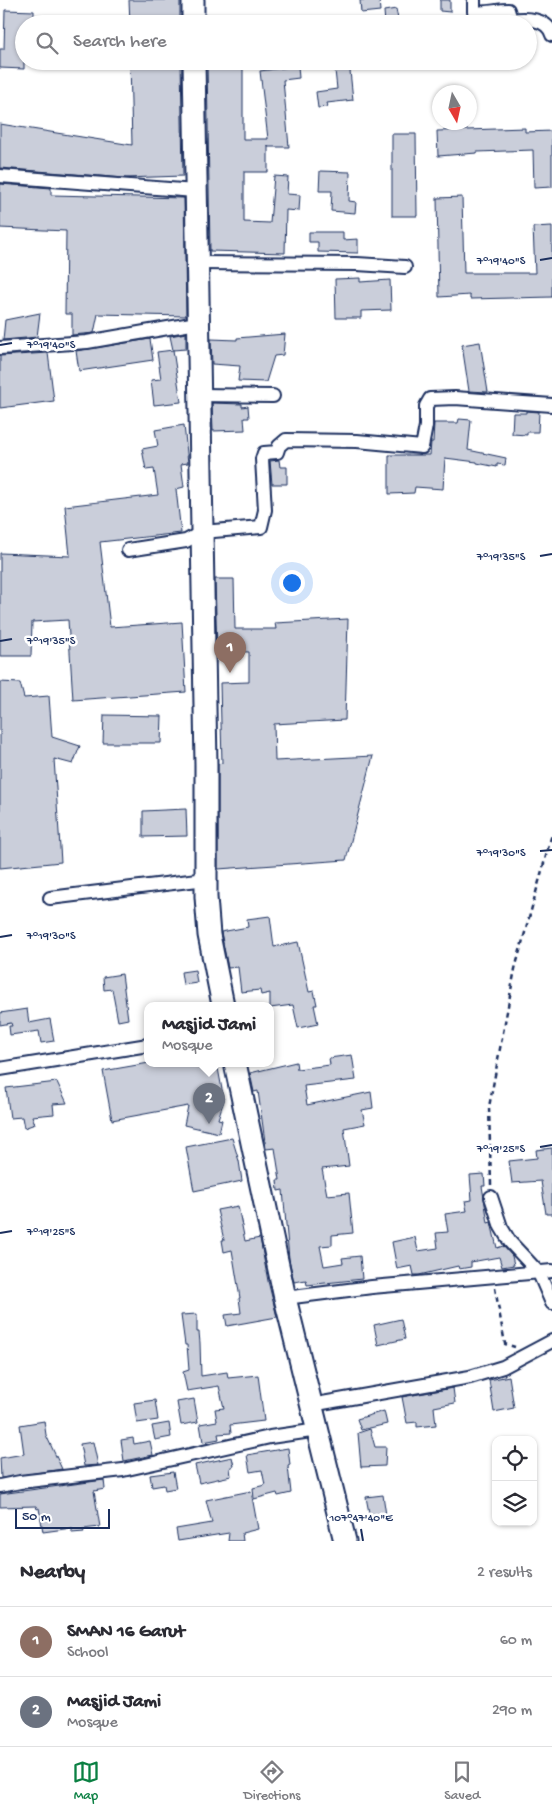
<!DOCTYPE html>
<html lang="en">
<head>
<meta charset="utf-8">
<style>
  body { margin:0; font-family:"Gochi Hand",sans-serif; background:#f2f2f3; color:#2b2b33 }
  .controls { position:absolute; right:15px; bottom:15px; display:grid; overflow:hidden; border-radius:10px; box-shadow:0 1px 4px #0004 }
  .controls button { width:45px; height:45px; display:grid; place-items:center; padding:0; border:0; border-bottom:1px solid #e1e1e2; background:#fff; color:#2b2b33; font:25px sans-serif }
  .compass { position:absolute; left:432px; top:85px; width:45px; height:45px; border-radius:50%; background:#fff; box-shadow:0 1px 4px #0004; rotate:171deg }
  .scale { position:absolute; left:15px; bottom:12px; width:95px; box-sizing:border-box; padding-left:5px; border:2px solid #1b2f5e; border-top:0; font-size:14px; line-height:18px; white-space:nowrap; color:#1b2f5e; -webkit-text-stroke:4px #fff; paint-order:stroke }
  .you { position:absolute; left:291px; top:582px; width:18px; height:18px; margin:-12px; border:4px solid #fff; border-radius:50%; background:#1a73e8; box-shadow:0 0 0 8px #1a73e833 }
  .badge { display:grid; place-items:center; width:32px; height:32px; border-radius:50%; background:#0b8043; color:#fff; font-size:16px; font-weight:700 }
  .pin { position:absolute; translate:-50% -41px; filter:drop-shadow(0 1px 2px #0008) }
  .pin::after { content:''; position:absolute; top:26px; width:18px; height:15px; background:inherit; clip-path:polygon(0 0,100% 0,50% 100%) }
  .popup { position:absolute; left:144px; top:1002px; width:130px; height:65px; box-sizing:border-box; display:grid; place-content:center; border-radius:10px; background:#fff; filter:drop-shadow(0 1px 4px #0005); font-size:16px; white-space:nowrap; color:#7c7c81 }
  .popup b { font-size:19px; color:#2b2b33 }
  .popup::after { content:''; position:absolute; left:50%; top:100%; margin-left:-10px; border:10px solid transparent; border-top-color:#fff }
  .list { margin:0; padding:0; list-style:none }
  h2 { display:flex; justify-content:space-between; align-items:center; height:65px; margin:0; padding:0 20px; font-size:21px }
  h2 small { font-size:16px; font-weight:400; color:#7c7c81 }
  .list li { display:grid; grid-template-columns:32px 1fr auto; gap:15px; align-items:center; box-sizing:border-box; height:70px; padding:0 20px; border-top:1px solid #e1e1e2 }
  .list b { display:block; font-size:19px; white-space:nowrap }
  .list p { margin:0; font-size:16px; white-space:nowrap; color:#7c7c81 }
  .list em { font-size:16px; font-style:normal; color:#7c7c81 }
  .icon { flex:none; width:28px; height:28px; fill:none; stroke:currentColor; stroke-width:2; stroke-linecap:round; stroke-linejoin:round }
  .map { position:relative; flex:none; width:552px; height:1541px; overflow:hidden }
  .search { position:absolute; background:#fff; box-shadow:0 1px 4px #0004; left:15px; right:15px; top:15px; height:55px; display:flex; align-items:center; gap:12px; box-sizing:border-box; padding:0 18px; border-radius:28px; color:#7c7c81; font-size:19px }
  .sheet { height:205px; background:#fff }
  nav { display:flex; justify-content:space-around; align-items:center; box-sizing:border-box; height:70px; border-top:1px solid #e1e1e2; background:#fff; font-size:14px; color:#7c7c81 }
  nav a { display:grid; justify-items:center; gap:2px }
  nav .on { color:#0b8043 }
  .map>svg:first-child { display:block }
</style>
</head>
<body>
<div class="map">
<svg width="552" height="1541" viewBox="0 0 552 1541">
  <rect width="100%" height="100%" fill="#fff"/>
  <filter id="ink" filterUnits="userSpaceOnUse"><feTurbulence type="fractalNoise" baseFrequency=".02" numOctaves="2"/><feDisplacementMap in="SourceGraphic" scale="10" xChannelSelector="R" yChannelSelector="G"/><feConvolveMatrix kernelMatrix="1 2 1 2 8 2 1 2 1" color-interpolation-filters="sRGB"/></filter>
  <g filter="url(#ink)">
    <g fill="#caceda" stroke="#1b2f5e">
      <polygon points="129,0 180,0 180,24 130,24"/>
      <polygon points="360,0 379,0 380,11 361,13"/>
      <polygon points="440,0 450,0 450,12 440,11"/>
      <polygon points="396,9 399,24 385,24 384,11"/>
      <polygon points="5,10 34,11 34,24 24,24 24,69 0,68 0,49 4,49"/>
      <polygon points="130,61 181,61 183,176 125,178 0,168 0,124 132,145"/>
      <polygon points="207,61 243,61 243,139 268,139 260,71 298,66 299,78 283,80 289,147 268,147 268,146 268,172 244,172 244,222 270,223 274,176 288,177 287,194 300,195 299,211 286,210 285,253 210,251"/>
      <polygon points="334,61 349,61 353,100 327,103 328,107 318,108 316,92 337,89"/>
      <polygon points="525,128 525,132 552,131 552,187 534,188 533,150 477,152 477,153 438,156 437,131"/>
      <polygon points="392,134 416,134 417,216 392,216"/>
      <polygon points="320,171 350,172 349,201 356,202 355,213 331,211 332,191 319,191"/>
      <polygon points="0,184 51,188 51,195 184,198 186,316 98,314 94,333 72,335 72,314 65,314 66,231 0,228"/>
      <polygon points="462,197 464,273 535,273 533,227 552,226 552,297 470,299 470,295 439,297 437,198"/>
      <polygon points="309,232 343,232 343,240 358,239 358,253 318,252 318,242 309,242"/>
      <polygon points="360,278 360,282 390,280 391,310 361,311 361,318 336,318 335,279"/>
      <polygon points="40,313 37,337 3,340 5,320"/>
      <polygon points="186,333 186,349 173,350 170,336"/>
      <polygon points="285,334 283,355 274,356 266,382 238,381 240,366 212,364 211,339 237,340 237,338"/>
      <polygon points="150,339 153,360 79,371 76,351"/>
      <polygon points="480,342 488,392 469,391 462,345"/>
      <polygon points="173,350 181,402 154,405 151,380 161,379 157,352"/>
      <polygon points="48,353 54,401 0,408 0,356"/>
      <polygon points="212,403 242,404 242,407 248,406 249,418 244,418 245,430 213,431"/>
      <polygon points="526,411 539,412 538,432 527,432 527,435 512,434 513,413 526,413"/>
      <polygon points="459,419 471,420 468,450 506,458 505,465 497,464 497,467 477,463 477,462 445,458 443,489 415,487 414,493 389,494 389,455 430,455 431,442 433,442 434,423 458,423"/>
      <polygon points="184,425 188,463 181,464 184,487 176,489 181,533 100,542 110,627 182,622 186,692 73,700 68,620 32,622 31,656 0,656 0,553 70,556 65,506 158,495 154,469 146,470 142,449 158,446 155,430"/>
      <polygon points="279,460 280,467 287,467 287,484 272,484 270,461"/>
      <polygon points="215,579 234,579 235,629 276,629 275,623 348,619 345,720 274,724 275,761 373,756 346,860 218,869 218,764 222,763 220,683 249,682 249,652 217,651"/>
      <polygon points="0,682 20,683 24,698 49,696 52,737 80,746 73,764 54,759 61,862 0,868"/>
      <polygon points="104,715 162,716 161,743 103,743"/>
      <polygon points="186,809 187,836 143,837 143,811"/>
      <polygon points="270,916 274,947 298,942 309,992 314,991 317,1005 314,1005 318,1024 298,1028 293,1005 270,1008 270,993 261,995 260,990 241,992 238,967 228,968 221,932 248,927 247,919"/>
      <polygon points="195,970 197,983 183,985 181,972"/>
      <polygon points="122,974 128,1019 118,1021 112,989 104,990 103,977"/>
      <polygon points="27,1009 29,1023 50,1019 54,1041 41,1043 39,1031 10,1035 9,1026 12,1026 11,1023 0,1025 0,1013"/>
      <polygon points="352,1055 356,1080 304,1086 307,1105 371,1092 373,1108 362,1110 365,1124 344,1128 349,1166 322,1169 327,1195 349,1193 353,1233 332,1235 332,1245 320,1246 324,1266 343,1263 342,1258 360,1256 362,1279 307,1285 306,1280 294,1282 289,1259 283,1190 278,1191 277,1180 280,1180 275,1148 266,1149 258,1091 254,1092 250,1073 296,1062 297,1069 330,1065 329,1058"/>
      <polygon points="149,1063 217,1063 224,1100 218,1119 222,1120 219,1133 184,1125 188,1106 112,1120 103,1071"/>
      <polygon points="57,1082 67,1103 53,1104 54,1114 32,1116 35,1124 24,1128 22,1117 10,1118 6,1088"/>
      <polygon points="232,1138 239,1161 242,1181 194,1191 186,1147"/>
      <polygon points="552,1148 552,1214 546,1214 541,1181 512,1183 509,1161 537,1158 536,1150"/>
      <polygon points="484,1174 485,1186 482,1186 488,1223 491,1222 497,1248 503,1246 512,1256 514,1265 502,1267 499,1257 471,1262 471,1267 459,1269 458,1266 419,1275 414,1275 412,1266 397,1269 392,1242 415,1237 418,1251 438,1248 436,1233 448,1232 445,1214 467,1211 465,1201 472,1200 470,1175"/>
      <polygon points="238,1206 245,1241 260,1238 268,1281 277,1317 227,1326 225,1315 241,1313 239,1298 240,1298 232,1250 224,1252 222,1240 224,1240 217,1210"/>
      <polygon points="197,1314 197,1332 199,1332 200,1343 201,1376 227,1372 228,1378 258,1375 264,1421 230,1425 231,1433 218,1434 219,1439 203,1442 200,1424 217,1421 215,1409 224,1408 219,1386 187,1391 183,1372 189,1370 187,1345 185,1345 181,1315"/>
      <polygon points="401,1319 405,1339 378,1345 374,1325"/>
      <polygon points="509,1376 514,1408 494,1412 489,1380"/>
      <polygon points="453,1388 455,1403 434,1407 436,1425 417,1427 417,1422 407,1423 402,1397"/>
      <polygon points="194,1399 198,1422 181,1425 177,1402"/>
      <polygon points="155,1400 158,1420 137,1423 134,1403"/>
      <polygon points="384,1411 387,1424 361,1430 357,1419"/>
      <polygon points="44,1421 46,1435 62,1469 1,1478 0,1458 24,1454 20,1425"/>
      <polygon points="169,1423 171,1437 155,1440 152,1426"/>
      <polygon points="370,1429 375,1447 386,1447 385,1466 361,1467 358,1433"/>
      <polygon points="133,1438 134,1444 150,1441 153,1455 124,1461 121,1440"/>
      <polygon points="93,1442 98,1465 84,1466 80,1444"/>
      <polygon points="288,1448 290,1465 288,1466 291,1493 278,1496 277,1493 254,1499 253,1488 265,1485 262,1470 250,1472 247,1455"/>
      <polygon points="232,1457 234,1466 230,1468 231,1476 199,1483 195,1465"/>
      <polygon points="173,1472 176,1488 165,1490 164,1485 152,1487 150,1475"/>
      <polygon points="104,1480 105,1489 94,1491 100,1527 83,1529 84,1532 72,1533 72,1528 43,1532 39,1508 37,1509 36,1506 0,1507 0,1494"/>
      <polygon points="251,1491 258,1529 242,1533 243,1541 228,1541 229,1533 178,1541 176,1529 212,1523 206,1500"/>
      <polygon points="383,1495 386,1515 370,1518 366,1497"/>
    </g>
    <g fill="none" stroke-linecap="round" stroke-linejoin="round">
      <defs>
        <g id="street">
          <path d="M474 0V12C486 14 496 10 508 10L511 20C525 18 548 18 552 35"/>
          <polyline points="0,176 195,191"/>
          <polyline points="197,263 357,264 405,267"/>
          <polyline points="0,348 87,342 197,323"/>
          <polyline points="199,395 273,396"/>
          <polyline points="128,550 186,541 202,532 261,527 265,510 262,459 264,453 277,452 279,446 286,440 357,441 422,447 426,426 426,406 430,399 455,398 552,405"/>
          <polyline points="50,898 206,879"/>
          <polyline points="0,1069 148,1045"/>
          <polyline points="491,1197 501,1227 510,1242 539,1273 552,1303"/>
          <polyline points="285,1298 372,1287 552,1271"/>
          <polyline points="311,1405 470,1377 503,1367 552,1341"/>
          <polyline points="0,1486 20,1482 123,1470 270,1437 318,1430"/>
        </g>
        <g id="primary">
          <polyline points="193,0 193,24"/>
          <polyline points="194,61 206,765 206,897 209,935 223,1005"/>
          <polyline points="235,1063 285,1298 345,1541"/>
        </g>
      </defs>
      <use href="#street" stroke="#1b2f5e" stroke-width="16"/>
      <use href="#primary" stroke="#1b2f5e" stroke-width="25"/>
      <g stroke="#1b2f5e" stroke-width="2.5" stroke-dasharray="5 4" stroke-linecap="butt">
        <polyline points="491,1185 489,1107 515,969 552,834"/>
        <polyline points="495,1288 505,1344 515,1347"/>
      </g>
      <use href="#street" stroke="#fff" stroke-width="12"/>
      <use href="#primary" stroke="#fff" stroke-width="21"/>
    </g>
  </g>
  <path fill="none" stroke="#1b2f5e" stroke-width="2" d="M540 260 552 258M0 345 12 343M540 556 552 554M0 641 12 639M540 851 552 850M0 937 12 935M540 1147 552 1145M0 1233 12 1231M361 1529 363 1541"/>
  <g font-size="12" text-anchor="middle" fill="#1b2f5e" stroke="#fff" stroke-width="5" stroke-linejoin="round" paint-order="stroke">
    <text x="501" y="264">7°19'40"S</text>
    <text x="51" y="348">7°19'40"S</text>
    <text x="501" y="560">7°19'35"S</text>
    <text x="51" y="644">7°19'35"S</text>
    <text x="501" y="856">7°19'30"S</text>
    <text x="51" y="939">7°19'30"S</text>
    <text x="501" y="1152">7°19'25"S</text>
    <text x="51" y="1235">7°19'25"S</text>
    <text x="361" y="1521">107°47'40"E</text>
  </g>
</svg>
<div class="controls">
<button><svg class="icon" aria-label="locate" viewBox="0 0 24 24"><circle cx="12" cy="12" r="6"/><path d="M12 2v4M12 18v4M2 12h4M18 12h4"/></svg></button>
<button><svg class="icon" aria-label="layers" viewBox="0 0 24 24"><path d="M12 4l9 5-9 5-9-5zM3 14l9 5 9-5"/></svg></button>
</div>
<svg class="compass" viewBox="-18 -18 36 36"><path d="M0-13l5 13h-10z" fill="#e53935"/><path d="M0 13l5-13h-10z" fill="#7c7c81"/></svg>
<div class="scale">50 m</div>
<div class="you"></div>
<div class="pin badge" style="left:230px;top:673px;background:#8d6e63">1</div>
<div class="pin badge" style="left:209px;top:1124px;background:#6b7280">2</div>
<div class="popup"><b>Masjid Jami</b>Mosque</div>
<div class="search"><svg class="icon" aria-label="search" viewBox="0 0 24 24"><circle cx="10" cy="10" r="6"/><path d="M15 15l6 6"/></svg>Search here</div>
</div>
<section class="sheet">
<h2>Nearby<small>2 results</small></h2>
<ul class="list">
<li><span class="badge" style="background:#8d6e63">1</span><div><b>SMAN 16 Garut</b><p>School</p></div><em>60 m</em></li>
<li><span class="badge" style="background:#6b7280">2</span><div><b>Masjid Jami</b><p>Mosque</p></div><em>290 m</em></li>
</ul>
</section>
<nav>
<a class="on"><svg class="icon" aria-label="map" viewBox="0 0 24 24"><path d="M3 6l6-2 6 2 6-2v14l-6 2-6-2-6 2zM9 4v14M15 6v14"/></svg>Map</a>
<a><svg class="icon" aria-label="directions" viewBox="0 0 24 24"><path d="M12 3l9 9-9 9-9-9zM9 14v-3h6M13 9l2 2-2 2"/></svg>Directions</a>
<a><svg class="icon" aria-label="saved" viewBox="0 0 24 24"><path d="M7 4h10v16l-5-4-5 4z"/></svg>Saved</a>
</nav>
</body>
</html>
